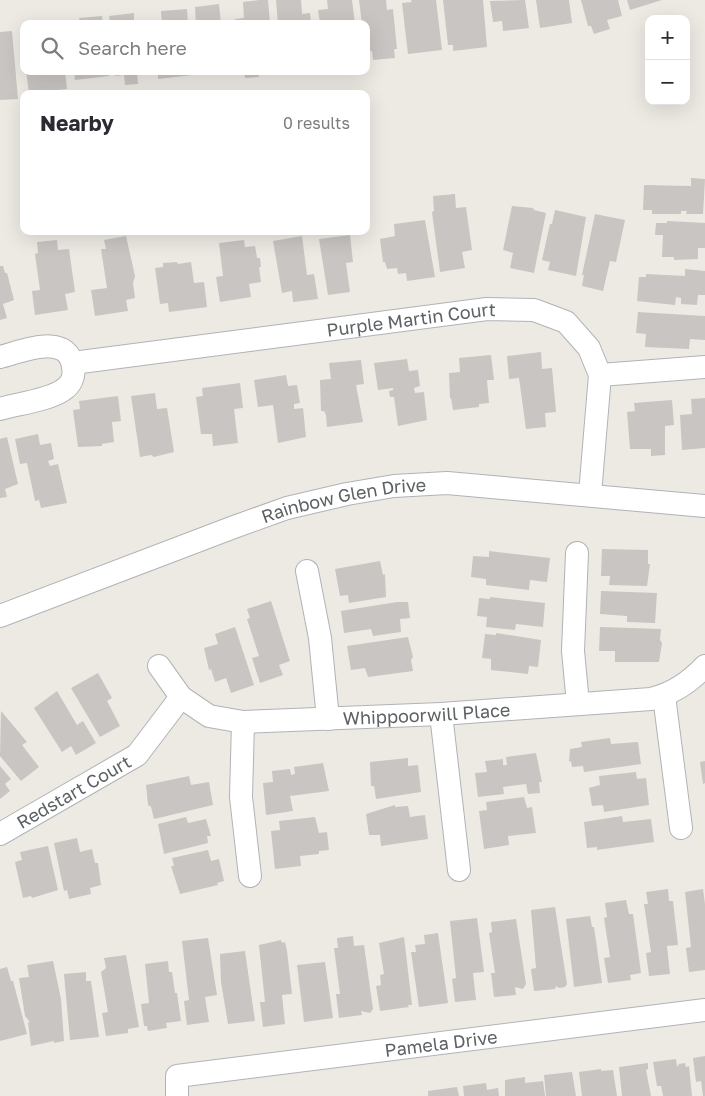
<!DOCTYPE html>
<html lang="en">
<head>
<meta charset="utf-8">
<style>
  body { margin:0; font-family:"Golos Text",sans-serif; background:#f7f7f7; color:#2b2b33 }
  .controls { position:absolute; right:15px; top:15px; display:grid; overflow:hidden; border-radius:10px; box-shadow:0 5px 20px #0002 }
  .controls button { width:45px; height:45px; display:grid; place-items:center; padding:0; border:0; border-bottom:1px solid #e1e1e2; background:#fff; color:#2b2b33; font:25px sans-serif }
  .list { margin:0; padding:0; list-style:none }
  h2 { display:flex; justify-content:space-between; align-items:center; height:65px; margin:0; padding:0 20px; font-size:21px }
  h2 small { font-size:16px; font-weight:400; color:#7c7c81 }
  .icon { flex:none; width:28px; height:28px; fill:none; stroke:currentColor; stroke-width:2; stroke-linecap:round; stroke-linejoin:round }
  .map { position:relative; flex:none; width:705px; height:1096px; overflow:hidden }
  .search { position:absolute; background:#fff; box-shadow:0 5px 20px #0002; left:20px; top:20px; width:350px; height:55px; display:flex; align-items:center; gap:12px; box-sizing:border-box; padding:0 18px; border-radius:10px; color:#7c7c81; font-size:19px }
  .panel { position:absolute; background:#fff; box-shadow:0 5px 20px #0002; left:20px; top:90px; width:350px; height:145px; border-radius:10px }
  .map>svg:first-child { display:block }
</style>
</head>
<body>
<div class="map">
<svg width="705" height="1096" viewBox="0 0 705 1096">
  <rect width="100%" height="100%" fill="#edeae4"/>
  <g fill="#c9c5c2">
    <polygon points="260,0 268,0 270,24 236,24 235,19 244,18 243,2"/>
    <polygon points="276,0 301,0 302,14 310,13 311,24 278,24"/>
    <polygon points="327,0 352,0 355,24 320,24 318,10 328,9"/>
    <polygon points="359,0 386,0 387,10 393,9 397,49 394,49 395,58 373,60 372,51 366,52 366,24 362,24"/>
    <polygon points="411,0 436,0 442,50 408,54 402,3 412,2"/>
    <polygon points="443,0 483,0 487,47 453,51 453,45 448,45"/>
    <polygon points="525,0 529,28 503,31 502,21 493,22 490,1"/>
    <polygon points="536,0 569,0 572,23 540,28"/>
    <polygon points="581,0 618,0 622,16 607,20 610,29 594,34 591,26 588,26"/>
    <polygon points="627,0 662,0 630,10"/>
    <polygon points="219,4 221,24 196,24 195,7"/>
    <polygon points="187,9 188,24 162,24 161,11"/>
    <polygon points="134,13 134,24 110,24 109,16"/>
    <polygon points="102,16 103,24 80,24 79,18"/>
    <polygon points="12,31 18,99 0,100 0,32"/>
    <polygon points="26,71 65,71 67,89 29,93"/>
    <polygon points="74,71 108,71 109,76 75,80"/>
    <polygon points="114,71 147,71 147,73 137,73 138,84 125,85 124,75 115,76"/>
    <polygon points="158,71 192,71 193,75 158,79"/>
    <polygon points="244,71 258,71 259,77 245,78"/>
    <polygon points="691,178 705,179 703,214 686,214 687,211 681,211 681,214 652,214 652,210 643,210 644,185 691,186"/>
    <polygon points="455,194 456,208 466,207 472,250 462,252 465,268 440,272 432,212 434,211 433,196"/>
    <polygon points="512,206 533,208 534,210 546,213 534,273 510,268 513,253 503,250"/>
    <polygon points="555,210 586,217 576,276 548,270 550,262 542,260 550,224 552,224"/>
    <polygon points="595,214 625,220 616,262 610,261 603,291 582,286 584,275 582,275"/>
    <polygon points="425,220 435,277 407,281 406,273 398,274 397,268 387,269 385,262 383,262 380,239 395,236 394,224"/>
    <polygon points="667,221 705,223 705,248 698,248 698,259 674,260 674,257 662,257 663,235 655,235 656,223 667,223"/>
    <polygon points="350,235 353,262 346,263 350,292 328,295 319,239"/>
    <polygon points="126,236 135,276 133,283 135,298 126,300 128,311 95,316 91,290 107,288 101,249 106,249 104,240"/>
    <polygon points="302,236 307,275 314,274 318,299 293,302 292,291 282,293 273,241"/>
    <polygon points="57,240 58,250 69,249 75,292 65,294 68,310 35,315 32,291 40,290 35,254 38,253 37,242"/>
    <polygon points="244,240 245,247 255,246 257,258 260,258 261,267 259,267 261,282 249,284 251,297 220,302 216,277 223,276 219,243"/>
    <polygon points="177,262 178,264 191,262 194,283 204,282 207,307 169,312 168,303 160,304 155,268 163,267 163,263"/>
    <polygon points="0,266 3,266 5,273 7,273 14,300 3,304 7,318 0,320"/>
    <polygon points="685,269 705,271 705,295 698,295 697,305 681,304 681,298 676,297 675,305 637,301 639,277 646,277 646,274 685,276"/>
    <polygon points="638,312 705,316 705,340 690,339 689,349 645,347 646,334 636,333"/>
    <polygon points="541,352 542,369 552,368 556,412 545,413 546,427 526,429 519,378 509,379 507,356"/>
    <polygon points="491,355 494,380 487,380 489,403 479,404 479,407 453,410 451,398 450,398 449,373 460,372 459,358"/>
    <polygon points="407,359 409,371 418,370 420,386 414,388 415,393 424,392 427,420 398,426 394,397 390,397 389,391 393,390 393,388 378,390 374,363"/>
    <polygon points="361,360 364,384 356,385 363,422 327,427 326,415 324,411 321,411 320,380 331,379 329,363"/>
    <polygon points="286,375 288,386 297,385 300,403 294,404 294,409 303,408 306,437 278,443 273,405 258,407 254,380"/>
    <polygon points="240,383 243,408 234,409 238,443 213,446 212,434 201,434 196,397 203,396 202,388"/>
    <polygon points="155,393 157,409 167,408 174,452 154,457 151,455 140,457 131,396"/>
    <polygon points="118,396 121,421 112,422 114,442 102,444 102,446 78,447 73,410 80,409 79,401"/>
    <polygon points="705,398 705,448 682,450 680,415 692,414 691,399"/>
    <polygon points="672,400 674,425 665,426 665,455 651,456 651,449 630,449 627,412 635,411 634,403"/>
    <polygon points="38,434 40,445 51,443 54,459 48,461 50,466 58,464 67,503 41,508 39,500 35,501 27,463 20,464 15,439"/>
    <polygon points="7,437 18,484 5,489 7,497 0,498 0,439"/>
    <polygon points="602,549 648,550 648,564 650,564 647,586 609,585 610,576 601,576"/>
    <polygon points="489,551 550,558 547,582 530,580 529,590 486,585 486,579 471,577 473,556 489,557"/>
    <polygon points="380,561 383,575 385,574 386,597 349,603 348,595 340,596 335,569"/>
    <polygon points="601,591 657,593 655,623 627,622 627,616 600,614"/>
    <polygon points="490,597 545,603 543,627 516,624 515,630 486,627 487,617 477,616 479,598 490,599"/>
    <polygon points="271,601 290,661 279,665 283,675 260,683 252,658 259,656 247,619 250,618 247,609"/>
    <polygon points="397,602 408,602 410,618 400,619 401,632 373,636 371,629 344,633 341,611"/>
    <polygon points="235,627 254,685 231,693 226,678 215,682 211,669 209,670 204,648 218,644 215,634"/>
    <polygon points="600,627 661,629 660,640 662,643 659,662 615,662 615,651 599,651"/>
    <polygon points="496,633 541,640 538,667 529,666 528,674 491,670 491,659 482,658 485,634 496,635"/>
    <polygon points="408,637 413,657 411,660 413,671 368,677 365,668 351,670 347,646"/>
    <polygon points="98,673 112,698 107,701 120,726 100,737 71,688"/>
    <polygon points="57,691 77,725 83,721 96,743 76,755 71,746 62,752 34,708"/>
    <polygon points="1,711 27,742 22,745 39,767 21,781 0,756"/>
    <polygon points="610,738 611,744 638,742 641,764 584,772 583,766 572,767 571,761 569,762 570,749 582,747 581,742"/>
    <polygon points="536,753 542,782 539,782 540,793 528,794 526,784 503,787 504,794 478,797 475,773 487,772 485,761 503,759 503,765 507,765 506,757"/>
    <polygon points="408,758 408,766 418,765 421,792 376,799 374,786 371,786 370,762"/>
    <polygon points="705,761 705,783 703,784 700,762"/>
    <polygon points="323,763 329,791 290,796 293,811 266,815 263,783 273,782 272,771 290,769 291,775 295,774 294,767"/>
    <polygon points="0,766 11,779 5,784 10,791 0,799"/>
    <polygon points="636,772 637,779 646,778 649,805 604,812 603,805 592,806 589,788 600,785 599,776"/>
    <polygon points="189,776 191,785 209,782 213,805 154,819 151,807 148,805 146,785"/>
    <polygon points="524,797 527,808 532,807 536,833 508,836 509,845 484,849 479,811 487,810 486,802"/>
    <polygon points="395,805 395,807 408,806 410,817 425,815 428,839 381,846 380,835 369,835 366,814"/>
    <polygon points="622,816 623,822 651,819 654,842 597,850 597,847 587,848 584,822"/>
    <polygon points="186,817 188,823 206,819 211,836 207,836 208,843 164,854 158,824"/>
    <polygon points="315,817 319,833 327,832 329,850 319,851 319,854 300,856 301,866 275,869 271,831 280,830 279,821"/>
    <polygon points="77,838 80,852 92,849 95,863 98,863 101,885 90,888 91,894 69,899 67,890 64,891 54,843"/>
    <polygon points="48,846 58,890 32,898 31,896 23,898 15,862 22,860 20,852"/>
    <polygon points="208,850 211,861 219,859 224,881 217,883 218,885 180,894 171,866 174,866 172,858"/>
    <polygon points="668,889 669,901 673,901 678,945 667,946 670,974 649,976 646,953 651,952 644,904 648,904 646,892"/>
    <polygon points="703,889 705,904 705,970 689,972 686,948 691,947 685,892"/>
    <polygon points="626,900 629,914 633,914 641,973 630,975 631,980 608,983 604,958 610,957 604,918 607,917 605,903"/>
    <polygon points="555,907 567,984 565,987 559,988 556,986 555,989 534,991 531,969 536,968 531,910"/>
    <polygon points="590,916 592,927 594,927 602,983 574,987 566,919"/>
    <polygon points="477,918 484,972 473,973 476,1000 455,1002 452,979 456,978 450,921"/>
    <polygon points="516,919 526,984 523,989 515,987 516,995 494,997 491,973 495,973 489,933 492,932 491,922"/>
    <polygon points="438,933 448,1003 419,1007 411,952 416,952 415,945 425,944 424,935"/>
    <polygon points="353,936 354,946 364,945 373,1009 370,1013 361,1011 362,1015 339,1018 336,994 340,994 334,948 338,948 337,938"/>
    <polygon points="404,937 412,1005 408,1005 409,1007 380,1011 376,986 381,985 380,975 384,974 379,943"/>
    <polygon points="208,938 217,995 205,997 209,1022 187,1025 184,1001 189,1000 182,941"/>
    <polygon points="281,940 282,943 285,942 287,951 292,994 282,995 285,1024 263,1027 260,1002 265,1002 259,945"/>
    <polygon points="245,951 255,1021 228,1024 221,982 220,954"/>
    <polygon points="126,955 139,1027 128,1029 128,1033 106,1036 102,1013 108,1012 101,972 106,968 104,958"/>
    <polygon points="53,961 61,999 64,1041 54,1043 54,1041 31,1046 28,1022 30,1022 25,1016 19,978 29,977 27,965"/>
    <polygon points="168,961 169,972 172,972 175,993 177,993 181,1021 166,1023 167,1028 148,1031 147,1026 144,1026 141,1004 149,1003 145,964"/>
    <polygon points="325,962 333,1018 304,1022 297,965"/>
    <polygon points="7,967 11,981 13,981 27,1034 0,1041 0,969"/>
    <polygon points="86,972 86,981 91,981 99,1037 70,1040 64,974"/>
    <polygon points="705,1056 705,1096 703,1096 701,1081 696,1082 693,1058"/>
    <polygon points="676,1059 677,1067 679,1064 685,1063 686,1067 689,1066 692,1096 663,1096 661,1086 657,1086 653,1062"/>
    <polygon points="648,1063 648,1069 646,1070 651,1096 622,1096 619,1067"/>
    <polygon points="601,1069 601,1071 613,1070 617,1096 582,1096 579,1072"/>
    <polygon points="572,1072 576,1096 546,1096 544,1075"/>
    <polygon points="525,1077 525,1083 543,1081 545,1096 505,1096 505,1080"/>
    <polygon points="486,1083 487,1090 498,1088 499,1096 464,1096 463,1086"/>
    <polygon points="457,1087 459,1096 428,1096 428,1091"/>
  </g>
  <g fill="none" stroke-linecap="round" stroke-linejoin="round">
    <defs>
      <g id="minor">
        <path d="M0 357C21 352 68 331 73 367 75 376 71 385 63 390 49 400 17 404 0 409"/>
        <path id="s1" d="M73 363 487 309 534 310 566 322 589 348 600 375 590 494"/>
        <polyline points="600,375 705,367"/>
        <polyline points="577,553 573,651 578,704"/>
        <polyline points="307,571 320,638 328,719"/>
        <path id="s2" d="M0 616 234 527 287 508 347 494 394 486 447 483 705 506"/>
        <path id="s3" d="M159 666 181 697 209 716 243 722 441 714 651 699C672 694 690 682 705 666"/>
        <polyline points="664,696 681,828"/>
        <polyline points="441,714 459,870"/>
        <polyline points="243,722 241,797 250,876"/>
        <path id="s4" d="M0 834 137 755 181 697"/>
        <path id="s5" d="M177 1096V1076L705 1010"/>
      </g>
    </defs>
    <use href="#minor" stroke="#b0b3b6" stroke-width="24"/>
    <use href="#minor" stroke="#fff" stroke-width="22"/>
  </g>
  <g text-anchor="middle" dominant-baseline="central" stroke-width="5" stroke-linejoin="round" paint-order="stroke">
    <g font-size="18" fill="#5c6164" stroke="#fff">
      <text stroke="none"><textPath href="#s1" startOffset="341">Purple Martin Court</textPath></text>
      <text stroke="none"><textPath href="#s2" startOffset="364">Rainbow Glen Drive</textPath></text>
      <text stroke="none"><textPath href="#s3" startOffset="290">Whippoorwill Place</textPath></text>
      <text stroke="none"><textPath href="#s4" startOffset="85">Redstart Court</textPath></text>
      <text stroke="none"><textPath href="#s5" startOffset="286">Pamela Drive</textPath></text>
    </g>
  </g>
</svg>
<div class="controls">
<button>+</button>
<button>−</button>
</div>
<div class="search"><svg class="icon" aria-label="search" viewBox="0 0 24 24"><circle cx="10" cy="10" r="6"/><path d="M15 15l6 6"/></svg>Search here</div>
<section class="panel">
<h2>Nearby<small>0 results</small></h2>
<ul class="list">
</ul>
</section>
</div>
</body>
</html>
